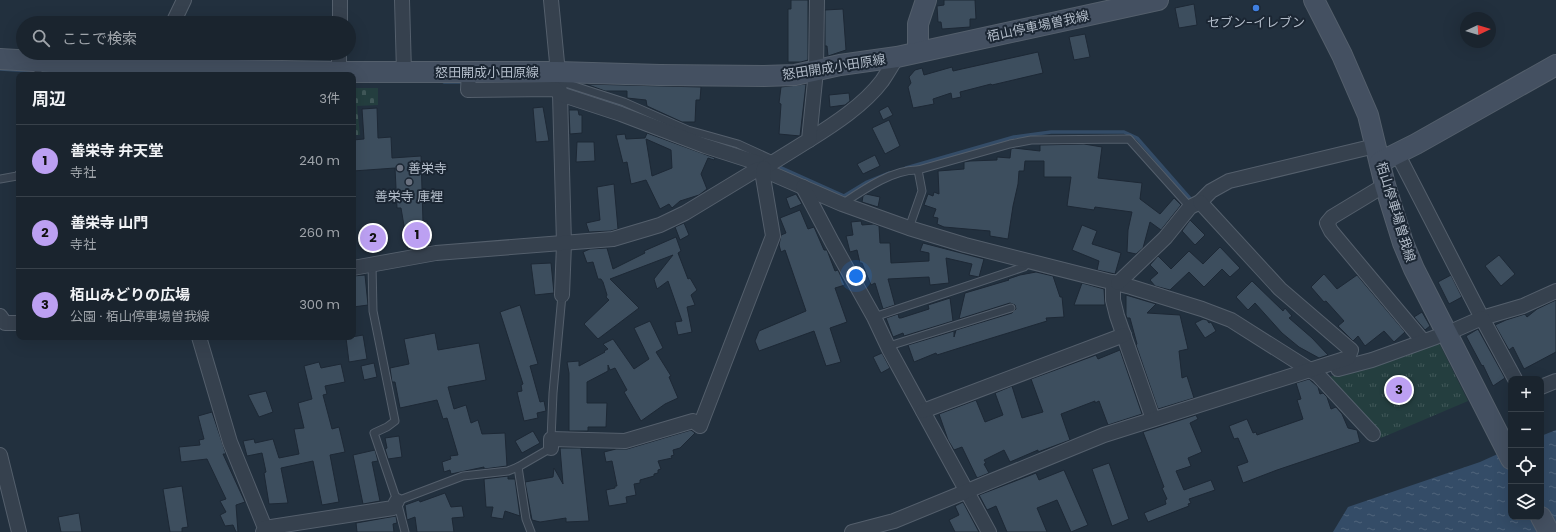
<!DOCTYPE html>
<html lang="ja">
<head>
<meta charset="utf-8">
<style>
  body { margin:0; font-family:Poppins,"Noto Sans JP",sans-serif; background:#27303a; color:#f1f3f6 }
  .controls { position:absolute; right:12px; bottom:12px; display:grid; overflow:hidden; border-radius:8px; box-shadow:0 4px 16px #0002 }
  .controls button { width:36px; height:36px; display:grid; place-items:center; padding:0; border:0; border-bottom:1px solid #38414a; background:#1a242e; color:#f1f3f6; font:20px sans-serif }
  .compass { position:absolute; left:1460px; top:12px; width:36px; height:36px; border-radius:50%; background:#1a242e; box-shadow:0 4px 16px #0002; rotate:86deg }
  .you { position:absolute; left:856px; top:276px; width:14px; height:14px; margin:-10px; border:3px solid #fff; border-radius:50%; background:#1a73e8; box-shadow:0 0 0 6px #1a73e833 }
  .badge { display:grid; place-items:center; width:26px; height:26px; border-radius:50%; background:#bca0f2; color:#111; font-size:13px; font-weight:700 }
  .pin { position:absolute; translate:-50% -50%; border:2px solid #fff; box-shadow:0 1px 4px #0006 }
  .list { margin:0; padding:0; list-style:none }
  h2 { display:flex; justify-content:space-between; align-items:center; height:52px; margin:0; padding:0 16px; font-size:17px }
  h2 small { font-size:13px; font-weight:400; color:#9fa4aa }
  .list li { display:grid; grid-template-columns:26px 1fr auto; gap:12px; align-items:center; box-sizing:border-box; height:72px; padding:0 16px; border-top:1px solid #38414a }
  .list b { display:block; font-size:15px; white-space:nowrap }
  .list p { margin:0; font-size:13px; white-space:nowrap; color:#9fa4aa }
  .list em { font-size:13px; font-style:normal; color:#9fa4aa }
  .icon { flex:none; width:22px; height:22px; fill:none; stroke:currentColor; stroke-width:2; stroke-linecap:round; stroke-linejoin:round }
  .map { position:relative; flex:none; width:1556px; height:532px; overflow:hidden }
  .search { position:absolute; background:#1a242e; box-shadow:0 4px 16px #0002; left:16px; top:16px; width:340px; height:44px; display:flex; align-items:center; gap:10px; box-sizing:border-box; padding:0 14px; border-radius:22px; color:#9fa4aa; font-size:15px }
  .panel { position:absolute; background:#1a242e; box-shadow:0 4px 16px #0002; left:16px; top:72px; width:340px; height:268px; border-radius:8px }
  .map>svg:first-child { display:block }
</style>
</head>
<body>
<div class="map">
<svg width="1556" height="532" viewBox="0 0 1556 532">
  <defs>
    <pattern id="cemetery-stones" width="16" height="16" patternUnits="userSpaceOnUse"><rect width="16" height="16" fill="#243e3f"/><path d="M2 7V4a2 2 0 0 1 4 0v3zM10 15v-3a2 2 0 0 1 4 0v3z" fill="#415859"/></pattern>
    <pattern id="park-tufts" width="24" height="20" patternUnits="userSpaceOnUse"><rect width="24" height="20" fill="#243e3f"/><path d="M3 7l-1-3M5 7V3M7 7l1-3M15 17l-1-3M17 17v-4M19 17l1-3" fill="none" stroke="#415859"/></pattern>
    <pattern id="water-ripples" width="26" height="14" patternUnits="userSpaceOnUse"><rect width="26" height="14" fill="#344c67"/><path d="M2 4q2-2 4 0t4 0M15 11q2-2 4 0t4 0" fill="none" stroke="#4f647b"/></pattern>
  </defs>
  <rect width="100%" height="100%" fill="#22303e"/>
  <polygon fill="url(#cemetery-stones)" points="353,88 378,88 378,105 357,106 360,135 353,135"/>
  <polygon fill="url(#park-tufts)" points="1438,341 1468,401 1381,438 1326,378"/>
  <polygon fill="url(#water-ripples)" points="1556,430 1556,532 1333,532 1348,507 1480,462 1511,448 1511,517 1541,517 1541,436"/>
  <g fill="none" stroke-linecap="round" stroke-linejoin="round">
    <g stroke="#344c67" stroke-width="3.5">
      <polyline points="0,69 98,75"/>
      <polyline points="444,82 466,82"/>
      <polyline points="472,82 504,83"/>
      <polyline points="567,89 622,107 637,113"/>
      <polyline points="775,165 844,196 867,182 889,173"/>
      <polyline points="906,168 1014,137 1051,132 1124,132 1137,138 1193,202"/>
    </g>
  </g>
  <g fill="#3d4e5e" stroke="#1d2835" fill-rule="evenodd">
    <polygon points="791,0 808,0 808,60 801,62 788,62 788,9 791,9"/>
    <polygon points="944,0 975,0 976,19 970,19 970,27 942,29 941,22 938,22 937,6 944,5"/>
    <polygon points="1194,4 1197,25 1179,28 1175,8"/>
    <polygon points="843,9 846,50 828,56 827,46 825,46 825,10"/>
    <polygon points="1085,34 1090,57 1074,60 1069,37"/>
    <polygon points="1038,52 1043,73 992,85 991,84 960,92 961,97 952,99 951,93 933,99 934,104 913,108 908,87 911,83 909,77 915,70 922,68 924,75 952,67 953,71"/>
    <polygon points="586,84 701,87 700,100 696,100 695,122 682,122 647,106 646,100 627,98 627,91 605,91"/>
    <polygon points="806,84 800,136 779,134 781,104 779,103 781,87"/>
    <polygon points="849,93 850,101 845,105 830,107 829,95"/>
    <polygon points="888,106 893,115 883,120 879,111"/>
    <polygon points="543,107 549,141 536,142 533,108"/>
    <polygon points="377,108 378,138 391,137 392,158 421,156 423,222 427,221 431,245 408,249 401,208 397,208 395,168 353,171 353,140 364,139 362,109"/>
    <polygon points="569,110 578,110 579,115 582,115 582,133 570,134"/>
    <polygon points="889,120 900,146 885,154 872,128"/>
    <path d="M647 133 715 158 714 160 708 158 701 174 707 189 699 195 680 201 672 208 669 204 660 209 646 180 631 184 627 162 623 163 616 135 625 134 626 139 645 138ZM646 139 671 150 672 168 652 176Z"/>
    <polygon points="577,142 594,142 595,161 576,162"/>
    <polygon points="1084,144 1102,147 1098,178 1142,183 1140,199 1160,214 1174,198 1181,205 1161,230 1150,222 1143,248 1136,254 1127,252 1128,230 1132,212 1095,207 1094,210 1067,206 1071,177 1044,177 1044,161 1025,161 1024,171 1019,171 1018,184 1013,206 1008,239 990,236 990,231 944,227 937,224 938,218 933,217 936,209 924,205 928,194 933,196 934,192 939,194 938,171 964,169 964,162 970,161 997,160 997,157 1010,158 1011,149 1014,148 1040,151 1040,145"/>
    <polygon points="875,155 880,166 863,174 857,164"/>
    <polygon points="614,184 618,229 611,231 589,232 586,223 600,220 597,187"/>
    <polygon points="796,194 802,204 790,209 786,198"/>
    <polygon points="866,194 880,197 878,207 862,202 863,196"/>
    <polygon points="800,210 808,229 814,227 824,250 827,250 835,271 838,270 845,285 835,288 847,322 830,328 841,362 826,366 814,331 759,351 755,341 759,331 806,311 785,250 781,252 779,245 781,235 786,233 780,218"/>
    <polygon points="1190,220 1205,235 1195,245 1182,231"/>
    <polygon points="861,221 862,225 874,224 879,226 880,243 890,243 891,263 929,261 929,253 920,251 923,243 984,259 979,277 969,275 972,264 946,258 949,283 930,285 929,277 888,279 895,305 883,309 875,283 871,285 862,263 860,263 857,250 850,252 846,236 853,235 851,222"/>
    <polygon points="684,223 689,235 680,240 675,227"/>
    <polygon points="1082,225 1097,231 1092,244 1121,253 1115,274 1097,270 1099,261 1072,250"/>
    <polygon points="676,237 681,251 678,253 688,279 690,278 697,290 691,295 695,305 687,307 692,332 678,335 675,322 682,321 668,281 657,289 654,279 673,255 610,279 639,308 598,339 584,324 609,300 606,297 607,295 603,282 601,279 598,279 593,262 587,263 583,252 590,249 607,248 613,269 645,253 644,251"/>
    <polygon points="1220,247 1240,268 1230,277 1222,269 1204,287 1189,272 1170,290 1155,286 1150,280 1158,273 1150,265 1158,256 1171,269 1189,251 1203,264"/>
    <polygon points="1499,255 1515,274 1501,286 1485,266"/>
    <polygon points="551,263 554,293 535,295 531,264"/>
    <polygon points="1036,272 1053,276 1060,297 1062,297 1064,317 1046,318 1047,321 956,349 937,355 936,353 914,362 908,345 954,331 954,337 956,330 1012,313 1016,309 1015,305 1010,303 959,319 965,293 1009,280 1008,279 1020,275"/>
    <polygon points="1324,274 1337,289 1357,275 1405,332 1394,342 1384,331 1365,346 1358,336 1353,341 1338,326 1344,321 1326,301 1324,302 1311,287"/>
    <polygon points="365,275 368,305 353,307 353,276"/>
    <polygon points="1451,275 1462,297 1449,304 1438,282"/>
    <polygon points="1252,281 1283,311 1285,308 1292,316 1289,318 1312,338 1328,355 1319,358 1299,347 1282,333 1255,303 1248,310 1236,297"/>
    <polygon points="1082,283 1104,289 1105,305 1074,305"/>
    <polygon points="1126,295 1156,304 1147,313 1180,315 1188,349 1179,351 1182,378 1187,376 1194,398 1158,409 1136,345 1137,344 1130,318 1127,318 1126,315"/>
    <polygon points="950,298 953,321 904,336 903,333 893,337 886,318 898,314 899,318 901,318 929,309 928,305"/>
    <polygon points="1556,300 1556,352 1524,369 1513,347 1509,350 1495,325 1506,320 1525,314 1527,317 1537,309"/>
    <polygon points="520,305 538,364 530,366 540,402 544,401 546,411 537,413 538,418 524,421 517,392 522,391 521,385 523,384 500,312"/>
    <polygon points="1422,312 1430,326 1425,330 1414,317"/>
    <polygon points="1203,319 1207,320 1209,323 1211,322 1216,331 1205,338 1195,323"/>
    <polygon points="650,321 663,348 656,352 671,376 669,377 678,398 665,404 641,421 624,392 627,390 615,368 610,370 608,365 608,371 587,382 587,403 607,403 606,427 588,427 588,431 569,431 569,373 567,362 579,361 579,366 605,352 604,351 608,349 603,344 613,339 634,369 649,359 634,328"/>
    <polygon points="1478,329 1505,378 1493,386 1483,365 1482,366 1466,336"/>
    <polygon points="435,333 438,350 479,343 486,380 448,387 454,409 466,405 471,423 478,420 482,434 505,433 507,466 484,469 484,467 451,474 450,470 444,472 442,462 451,459 450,456 458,455 447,418 443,419 437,400 400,408 395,382 392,382 390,368 409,364 404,339"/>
    <polygon points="363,335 367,359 349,362 346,338"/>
    <polygon points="1120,350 1142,414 1108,425 1099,401 1095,403 1095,401 1061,414 1070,440 1038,452 1038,450 1010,462 1004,450 984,460 986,463 984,464 989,473 977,478 962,447 954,450 948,440 939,414 976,400 985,422 1003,415 995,393 1012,386 1022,418 1043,412 1031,379 1096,355 1098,359"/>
    <polygon points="882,353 890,368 881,373 873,357"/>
    <polygon points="319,362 321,368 341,364 345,382 325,386 327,394 323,395 332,429 339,427 345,452 330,455 339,502 322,505 313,461 281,468 288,503 269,504 264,473 266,472 262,453 247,456 243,441 254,439 255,443 273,439 279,458 299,454 294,429 304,428 298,403 312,399 304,366"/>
    <polygon points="374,363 377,377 364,380 361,366"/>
    <polygon points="1309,379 1318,387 1320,394 1323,393 1327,397 1331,409 1336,407 1342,414 1348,428 1357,430 1360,442 1277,470 1243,483 1237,466 1248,462 1238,438 1234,439 1229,426 1247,419 1253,433 1256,432 1257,435 1303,419 1297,400 1301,399 1296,383"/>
    <polygon points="266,391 273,412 259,417 248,395"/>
    <polygon points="212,412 226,454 223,454 245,502 236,505 238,532 236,532 233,525 225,526 220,515 226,512 220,501 226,499 207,459 181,462 179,447 200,445 199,440 204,439 198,416"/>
    <polygon points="1196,415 1198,419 1190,423 1202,452 1188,458 1191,466 1176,471 1184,490 1211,480 1215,490 1189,499 1191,503 1188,504 1189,506 1148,522 1144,513 1166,504 1165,500 1167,499 1162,488 1164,487 1143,432"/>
    <polygon points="691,430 695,433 680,448 673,450 674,455 671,456 672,458 658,461 661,469 658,470 658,473 654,474 654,476 640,480 640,483 634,484 636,495 626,497 627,503 609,506 606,490 615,488 615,486 617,486 612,461 606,462 604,452 616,449 627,449"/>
    <polygon points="533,431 540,443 522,453 515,441"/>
    <polygon points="399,436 402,457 388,459 385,449 387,448 385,438"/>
    <polygon points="560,448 581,448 589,521 566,522 566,518 540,522 532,520 525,482 553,477 554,468 563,484"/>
    <polygon points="375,450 378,461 372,462 380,501 363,504 353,455"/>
    <polygon points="1109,463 1129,519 1112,526 1092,469"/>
    <polygon points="1064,470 1088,525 1071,532 1057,500 1037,508 1047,532 1007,532 996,506 987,510 979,495 1036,473 1039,480"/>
    <polygon points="508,476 508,479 515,479 520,516 505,511 503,519 491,517 493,507 486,507 484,479"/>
    <polygon points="182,486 188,527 182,528 182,532 170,532 163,489"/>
    <polygon points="445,493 451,507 462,506 464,517 452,518 454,532 417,532 415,517 407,520 405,505 419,500 420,502"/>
    <polygon points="963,502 979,532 955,532 949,520 959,515 955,506"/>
    <polygon points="79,513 82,532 61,532 58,517"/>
    <polygon points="396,516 397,523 393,524 394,532 357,532 356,523"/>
  </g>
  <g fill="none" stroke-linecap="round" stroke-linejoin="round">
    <defs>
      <g id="lane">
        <polyline points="38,75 38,62"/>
        <polyline points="559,81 624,102 688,130 738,144 775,161"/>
        <polyline points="0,179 17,176 19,174"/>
        <path d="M842 204C863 190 893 169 918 170"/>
        <polyline points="909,228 922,191 918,170 1010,144 1031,140 1129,139 1190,207"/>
        <polyline points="372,264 373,311 395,421 387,427 374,433 397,501 405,532"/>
        <polyline points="874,317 1024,267 1030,261"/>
        <polyline points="889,346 1011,308"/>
        <polyline points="551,439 553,393 562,295"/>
        <polyline points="518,467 526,519 531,532"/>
        <polyline points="397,501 463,476 508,471 518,467 551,448"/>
      </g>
      <g id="street">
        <polyline points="402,0 404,72"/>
        <polyline points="551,0 560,94 564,244 562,295"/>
        <polyline points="173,23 184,0"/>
        <polyline points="340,23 340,0"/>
        <polyline points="339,72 339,53"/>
        <polyline points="469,72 468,90 555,89 560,94 621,114 705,146 758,163 768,172 842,204 909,228 965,245 1131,287 1202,309 1231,320 1318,375 1373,434"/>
        <polyline points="169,75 170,53"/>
        <path d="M809 140C833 125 864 105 882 81 887 74 892 65 897 57"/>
        <polyline points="1397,153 1482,318 1523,306 1556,291"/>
        <polyline points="1385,185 1332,217 1327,223 1331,231 1423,341"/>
        <polyline points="803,187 832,242 874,317 890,351 989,532"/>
        <polyline points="353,268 436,253 613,239 660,225 685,213 756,170 764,168 809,140 816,71 817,0"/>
        <polyline points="1113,282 1113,300 1117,316 1153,419"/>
        <polyline points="1118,283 1165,238 1190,207 1200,202 1211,191 1229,181 1375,146"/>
        <polyline points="0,316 5,323 19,323"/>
        <polyline points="1457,329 1482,318 1515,379"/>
        <polyline points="199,337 230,442 265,528 263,532"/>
        <polyline points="1338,369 1372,360 1436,337"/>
        <polyline points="1541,387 1556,381"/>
        <polyline points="923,411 1124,335"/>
        <polyline points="551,448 551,439 625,441 693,421 700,426 773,236 763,177 764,168"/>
        <polyline points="0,455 19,532"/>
        <polyline points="265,528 393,508 397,501"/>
        <polyline points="852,532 894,521 1104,435 1348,358 1351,350 1280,289 1200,202"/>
      </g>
      <g id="secondary">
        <polyline points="1314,0 1342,55 1368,115 1385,185 1403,243 1414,269 1511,459"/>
        <polyline points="918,52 918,24 926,0"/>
        <polyline points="0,59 168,69 339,72 558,72 660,75 764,76 795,75 840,65 897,57 1158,0"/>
        <polyline points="1380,162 1416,144 1556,65"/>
        <polyline points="1541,517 1549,532"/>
      </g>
    </defs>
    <use href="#lane" stroke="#545f6c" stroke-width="9"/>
    <use href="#street" stroke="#545f6c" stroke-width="16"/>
    <use href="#secondary" stroke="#545f6c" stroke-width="22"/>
    <use href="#lane" stroke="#36414e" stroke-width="7"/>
    <use href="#street" stroke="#36414e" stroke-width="14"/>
    <use href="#secondary" stroke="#445061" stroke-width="20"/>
  </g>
  <circle fill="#3f7fe0" stroke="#1b2633" stroke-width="1.5" cx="1256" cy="8" r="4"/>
  <g fill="#6b7280" stroke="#1b2633" stroke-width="1.5">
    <circle cx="400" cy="168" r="4"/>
    <circle cx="409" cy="182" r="4"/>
  </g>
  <g text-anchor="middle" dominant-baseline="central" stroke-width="4" stroke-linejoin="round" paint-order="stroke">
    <g font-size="13" fill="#b2bcc9" stroke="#1b2633">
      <text x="1256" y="22">セブン-イレブン</text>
      <text x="408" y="168" text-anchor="start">善栄寺</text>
      <text x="409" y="196">善栄寺 庫裡</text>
    </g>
    <g font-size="13" fill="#b2bcc9" stroke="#1b2633">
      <text transform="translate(1038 26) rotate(-12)">栢山停車場曽我線</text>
      <text transform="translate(834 67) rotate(-9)">怒田開成小田原線</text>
      <text x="487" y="72">怒田開成小田原線</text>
      <text transform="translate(1396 212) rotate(73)">栢山停車場曽我線</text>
    </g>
  </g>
</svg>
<div class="controls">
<button>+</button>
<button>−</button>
<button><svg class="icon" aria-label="locate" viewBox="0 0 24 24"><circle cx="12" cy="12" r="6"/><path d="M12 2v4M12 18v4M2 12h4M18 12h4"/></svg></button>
<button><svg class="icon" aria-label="layers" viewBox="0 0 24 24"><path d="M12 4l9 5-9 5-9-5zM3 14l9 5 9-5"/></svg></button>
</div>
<svg class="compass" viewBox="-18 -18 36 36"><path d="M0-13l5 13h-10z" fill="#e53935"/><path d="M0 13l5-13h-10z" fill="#9fa4aa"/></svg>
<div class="you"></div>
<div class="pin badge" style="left:417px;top:235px">1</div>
<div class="pin badge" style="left:373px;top:238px">2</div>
<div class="pin badge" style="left:1399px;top:390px">3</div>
<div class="search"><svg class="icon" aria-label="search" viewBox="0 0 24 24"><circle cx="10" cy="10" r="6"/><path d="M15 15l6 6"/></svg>ここで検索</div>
<section class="panel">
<h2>周辺<small>3件</small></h2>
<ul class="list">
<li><span class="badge">1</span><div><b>善栄寺 弁天堂</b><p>寺社</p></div><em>240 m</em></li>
<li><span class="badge">2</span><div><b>善栄寺 山門</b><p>寺社</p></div><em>260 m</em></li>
<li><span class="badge">3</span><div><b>栢山みどりの広場</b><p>公園 · 栢山停車場曽我線</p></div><em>300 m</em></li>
</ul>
</section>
</div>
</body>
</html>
